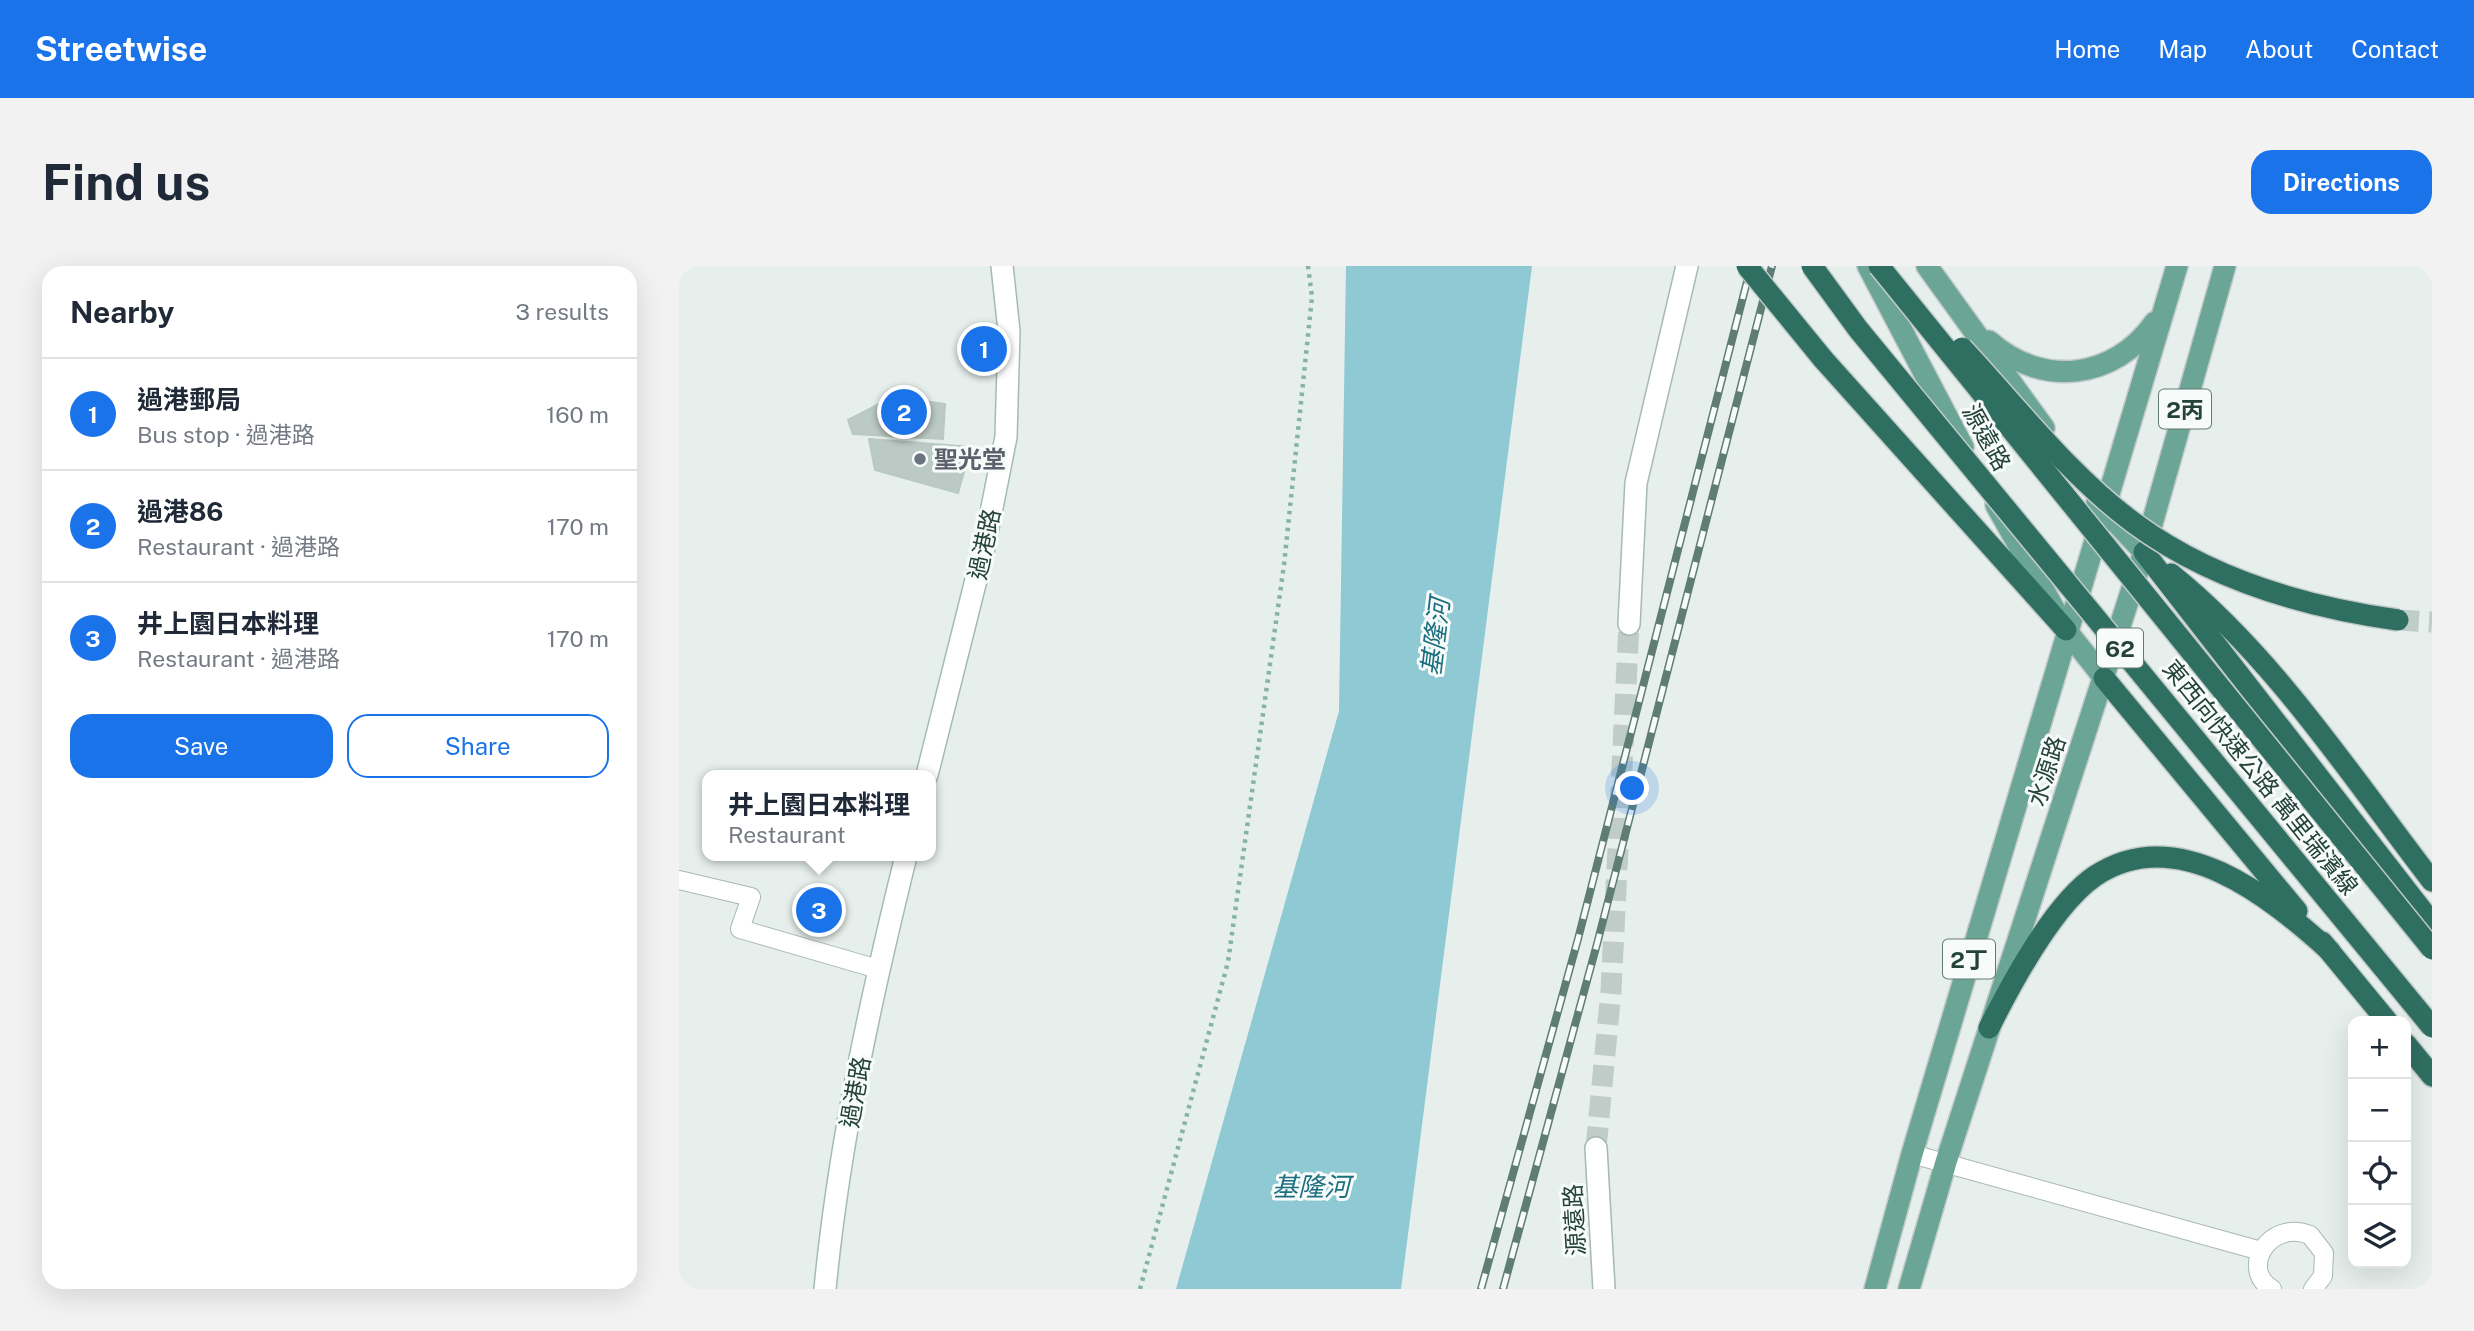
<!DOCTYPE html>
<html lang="en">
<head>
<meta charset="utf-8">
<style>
  body { margin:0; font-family:"Public Sans","Noto Sans TC",sans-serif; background:#f2f2f3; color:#1f2937 }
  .controls { position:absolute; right:21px; bottom:21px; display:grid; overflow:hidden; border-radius:14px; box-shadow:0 7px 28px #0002 }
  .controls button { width:63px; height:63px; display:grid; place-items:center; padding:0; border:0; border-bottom:2px solid #e0e1e3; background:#fff; color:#1f2937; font:35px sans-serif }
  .you { position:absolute; left:954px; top:523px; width:24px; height:24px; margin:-18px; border:5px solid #fff; border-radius:50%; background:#1a73e8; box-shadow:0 0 0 10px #1a73e833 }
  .badge { display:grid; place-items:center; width:46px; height:46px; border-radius:50%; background:#1a73e8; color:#fff; font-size:23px; font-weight:700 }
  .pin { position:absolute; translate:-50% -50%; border:4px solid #fff; box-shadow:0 2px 7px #0006 }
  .popup { position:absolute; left:23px; top:504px; width:234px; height:91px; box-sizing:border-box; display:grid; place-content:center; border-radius:14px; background:#fff; filter:drop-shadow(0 2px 5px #0005); font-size:23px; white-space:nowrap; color:#747a83 }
  .popup b { font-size:26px; color:#1f2937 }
  .popup::after { content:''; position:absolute; left:50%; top:100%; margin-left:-14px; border:14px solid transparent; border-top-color:#fff }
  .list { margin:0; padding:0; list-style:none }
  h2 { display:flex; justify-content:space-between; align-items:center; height:91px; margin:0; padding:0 28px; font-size:30px }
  h2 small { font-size:23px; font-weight:400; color:#747a83 }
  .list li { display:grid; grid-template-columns:46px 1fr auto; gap:21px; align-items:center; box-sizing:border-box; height:112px; padding:0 28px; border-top:2px solid #e0e1e3 }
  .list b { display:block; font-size:26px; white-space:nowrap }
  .list p { margin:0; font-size:23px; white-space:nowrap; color:#747a83 }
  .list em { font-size:23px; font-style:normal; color:#747a83 }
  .actions { display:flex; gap:14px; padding:21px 28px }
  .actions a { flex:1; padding:16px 0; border:2px solid #1a73e8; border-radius:21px; text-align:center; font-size:24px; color:#1a73e8 }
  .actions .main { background:#1a73e8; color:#fff }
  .icon { flex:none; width:38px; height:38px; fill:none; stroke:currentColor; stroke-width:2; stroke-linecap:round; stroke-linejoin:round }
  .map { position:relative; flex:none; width:1753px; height:1023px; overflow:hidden; border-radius:21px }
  header { display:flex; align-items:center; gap:42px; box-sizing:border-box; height:98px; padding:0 35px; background:#1a73e8; color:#fff }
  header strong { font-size:33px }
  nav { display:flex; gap:38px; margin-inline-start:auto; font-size:24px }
  .intro { display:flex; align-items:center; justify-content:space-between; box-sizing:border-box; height:168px; padding:0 42px }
  h1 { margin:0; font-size:49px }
  .button { padding:18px 32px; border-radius:21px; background:#1a73e8; color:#fff; font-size:24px; font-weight:700 }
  main { display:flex; gap:42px; padding:0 42px }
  aside { flex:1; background:#fff; border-radius:21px; box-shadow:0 7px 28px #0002 }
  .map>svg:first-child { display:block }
</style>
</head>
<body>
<header>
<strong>Streetwise</strong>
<nav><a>Home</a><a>Map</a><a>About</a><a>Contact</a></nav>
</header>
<div class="intro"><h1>Find us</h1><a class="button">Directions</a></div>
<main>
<aside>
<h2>Nearby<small>3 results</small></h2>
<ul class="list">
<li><span class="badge">1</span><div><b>過港郵局</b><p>Bus stop · 過港路</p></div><em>160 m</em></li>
<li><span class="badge">2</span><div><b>過港86</b><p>Restaurant · 過港路</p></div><em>170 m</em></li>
<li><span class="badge">3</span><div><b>井上園日本料理</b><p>Restaurant · 過港路</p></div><em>170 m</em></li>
</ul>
<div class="actions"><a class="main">Save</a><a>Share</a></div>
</aside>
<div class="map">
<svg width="1753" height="1023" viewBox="0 0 1753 1023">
  <rect width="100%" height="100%" fill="#e6efeb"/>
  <polygon fill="#8ec9d4" points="667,0 853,0 722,1023 497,1023 660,445"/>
  <g fill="#bbcac4" stroke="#b8c9c2" stroke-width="2">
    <polygon points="232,133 266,138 264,173 174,168 169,154 204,136"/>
    <polygon points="190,173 292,181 279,227 196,204"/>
  </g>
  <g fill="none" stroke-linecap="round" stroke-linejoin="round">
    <polyline stroke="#bfccc8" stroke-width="21" stroke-dasharray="21 10" stroke-linecap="butt" points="917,882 932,725 950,358"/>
    <polyline stroke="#bfccc8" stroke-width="21" stroke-dasharray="21 10" stroke-linecap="butt" points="1719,354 1753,356"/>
    <defs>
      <g id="lane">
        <polyline points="0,614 72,631 61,663 199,703"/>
        <polyline points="1233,888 1582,985"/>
        <path d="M1593 1023C1560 1003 1590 953 1631 969L1645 987 1644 1010 1634 1023"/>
      </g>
      <g id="street">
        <polyline points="950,358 957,217 1008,0"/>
        <polyline points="917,882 925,1023"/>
      </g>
      <g id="secondary">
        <polyline points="248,509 305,282 327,171 330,65 323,0"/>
        <path d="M146 1023C160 877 192 732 227 590"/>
      </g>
      <g id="primary">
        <polyline points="1189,0 1284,181"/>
        <polyline points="1248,0 1365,162"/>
        <path d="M1310 75C1363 122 1435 114 1476 56"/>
        <polyline points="1418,236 1465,286"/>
        <polyline points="1317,239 1387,364 1425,412"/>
        <polyline points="1196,1023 1233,888 1498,0"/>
        <polyline points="1230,1023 1267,896 1465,286 1546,0"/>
      </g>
      <g id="highway">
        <polyline points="1144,93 1387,364"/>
        <polyline points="1465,286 1753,657"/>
        <path d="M1492 308C1596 392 1672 510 1753 615"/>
        <polyline points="1425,412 1618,645"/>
        <polyline points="1643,676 1708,755"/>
        <path d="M1310 762C1332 718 1375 638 1416 610 1499 555 1591 631 1651 685"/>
        <polyline points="1727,778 1753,810"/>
      </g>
    </defs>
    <use href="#lane" stroke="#a8b8b2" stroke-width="20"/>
    <use href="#street" stroke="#a8b8b2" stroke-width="24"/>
    <use href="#secondary" stroke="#a4bbb3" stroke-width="24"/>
    <use href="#primary" stroke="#c2cac8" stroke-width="24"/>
    <use href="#highway" stroke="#c2cac8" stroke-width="24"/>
    <polyline stroke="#86b3a5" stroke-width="4.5" stroke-dasharray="3.5 5" stroke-linecap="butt" points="461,1023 549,696 605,299 633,31 629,0"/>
    <use href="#lane" stroke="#fff" stroke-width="18"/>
    <use href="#street" stroke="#fff" stroke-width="21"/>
    <use href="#secondary" stroke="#fff" stroke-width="21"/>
    <use href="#primary" stroke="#6aa596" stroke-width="21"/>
    <use href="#highway" stroke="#2f6f62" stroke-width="21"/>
    <defs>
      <g id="rail">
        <polyline points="802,1023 899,673 1072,0"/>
        <polyline points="824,1023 918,678 1093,0"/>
      </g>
    </defs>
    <use href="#rail" stroke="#5f7d75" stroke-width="8"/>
    <use href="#rail" stroke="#f7fbf9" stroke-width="5" stroke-dasharray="16" stroke-linecap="butt"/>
    <defs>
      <g id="highway-bridge">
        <polyline points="1068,0 1144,93"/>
        <polyline points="1133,0 1179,63 1753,761"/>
        <polyline points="1200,0 1753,683"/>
        <path d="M1283 82C1338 141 1390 209 1455 257 1532 314 1626 341 1719 354"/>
      </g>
    </defs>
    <use href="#highway-bridge" stroke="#c2cac8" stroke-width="24" stroke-linecap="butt"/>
    <use href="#highway-bridge" stroke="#2f6f62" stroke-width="21"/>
  </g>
  <circle fill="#6b7280" stroke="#f7fbf9" stroke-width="2.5" cx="241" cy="193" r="7"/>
  <g text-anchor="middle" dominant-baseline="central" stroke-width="6" stroke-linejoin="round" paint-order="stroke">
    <g fill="#f7fbf9" stroke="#637a73" stroke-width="2">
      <rect x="1480" y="123.5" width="52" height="39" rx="5"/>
      <rect x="1418" y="362.5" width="46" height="39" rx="5"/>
      <rect x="1264" y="673.5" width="52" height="39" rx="5"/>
    </g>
    <g font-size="23" font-weight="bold" fill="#24423a">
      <text x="1506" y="143">2丙</text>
      <text x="1441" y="382">62</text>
      <text x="1290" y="693">2丁</text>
    </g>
    <g font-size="24" fill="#24423a" stroke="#f7fbf9">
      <text transform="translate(1308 171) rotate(61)">源遠路</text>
      <text transform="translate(305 278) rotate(-78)">過港路</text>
      <text transform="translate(1367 505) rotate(-72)">水源路</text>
      <text transform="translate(1582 511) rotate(51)">東西向快速公路 萬里瑞濱線</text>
      <text transform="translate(176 826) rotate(-80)">過港路</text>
      <text transform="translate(895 954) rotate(-93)">源遠路</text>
    </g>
    <g font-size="24" font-weight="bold" fill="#5b616d" stroke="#f7fbf9" text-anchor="start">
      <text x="255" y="193">聖光堂</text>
    </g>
    <g font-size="26" font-style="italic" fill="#1c6f80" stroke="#f7fbf9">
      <text transform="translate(756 371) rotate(-83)">基隆河</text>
      <text x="632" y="920">基隆河</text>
    </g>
  </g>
</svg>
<div class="controls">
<button>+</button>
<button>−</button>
<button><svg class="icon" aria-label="locate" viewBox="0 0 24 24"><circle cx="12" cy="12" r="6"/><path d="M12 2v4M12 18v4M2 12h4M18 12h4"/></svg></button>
<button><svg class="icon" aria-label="layers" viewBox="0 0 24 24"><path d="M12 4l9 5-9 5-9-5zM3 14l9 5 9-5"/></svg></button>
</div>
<div class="you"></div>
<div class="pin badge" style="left:305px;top:83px">1</div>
<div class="pin badge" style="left:225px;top:146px">2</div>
<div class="pin badge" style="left:140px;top:644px">3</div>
<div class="popup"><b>井上園日本料理</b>Restaurant</div>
</div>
</main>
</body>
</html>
